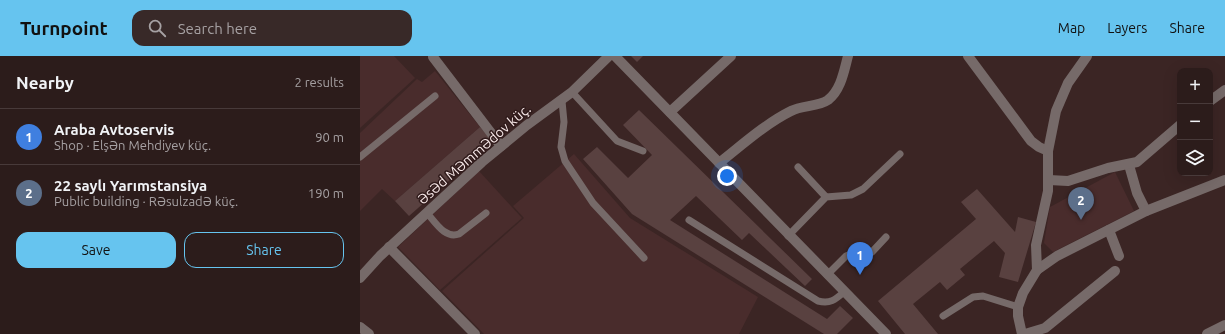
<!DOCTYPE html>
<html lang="en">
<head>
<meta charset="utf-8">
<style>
  body { margin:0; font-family:Ubuntu,sans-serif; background:#382928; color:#f1f3f6 }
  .controls { position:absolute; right:12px; top:12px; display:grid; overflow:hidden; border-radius:8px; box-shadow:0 4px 16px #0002 }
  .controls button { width:36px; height:36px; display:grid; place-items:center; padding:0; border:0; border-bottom:1px solid #483a3a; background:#2c1c1b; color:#f1f3f6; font:20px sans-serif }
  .you { position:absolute; left:367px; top:120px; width:14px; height:14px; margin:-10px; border:3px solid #fff; border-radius:50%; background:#1a73e8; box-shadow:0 0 0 6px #1a73e833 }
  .badge { display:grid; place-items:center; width:26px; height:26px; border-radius:50%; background:#66c4ef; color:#fff; font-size:13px; font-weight:700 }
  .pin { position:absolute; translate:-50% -33px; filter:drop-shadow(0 1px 2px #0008) }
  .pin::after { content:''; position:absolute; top:21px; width:14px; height:12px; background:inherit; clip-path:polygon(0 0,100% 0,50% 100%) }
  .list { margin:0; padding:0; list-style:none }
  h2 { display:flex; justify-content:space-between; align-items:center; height:52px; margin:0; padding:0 16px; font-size:17px }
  h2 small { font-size:13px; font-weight:400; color:#a6a1a3 }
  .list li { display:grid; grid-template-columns:26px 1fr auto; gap:12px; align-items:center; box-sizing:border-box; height:56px; padding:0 16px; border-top:1px solid #483a3a }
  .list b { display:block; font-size:15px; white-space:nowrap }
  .list p { margin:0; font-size:13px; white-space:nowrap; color:#a6a1a3 }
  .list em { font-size:13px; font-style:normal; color:#a6a1a3 }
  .actions { display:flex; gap:8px; padding:12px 16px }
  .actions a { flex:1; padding:9px 0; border:1px solid #66c4ef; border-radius:12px; text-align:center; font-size:14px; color:#66c4ef }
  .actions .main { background:#66c4ef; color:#111 }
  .icon { flex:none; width:22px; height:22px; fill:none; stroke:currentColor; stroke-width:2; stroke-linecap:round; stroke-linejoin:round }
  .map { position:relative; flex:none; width:865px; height:278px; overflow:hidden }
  header { display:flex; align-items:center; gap:24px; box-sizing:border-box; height:56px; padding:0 20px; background:#66c4ef; color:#111 }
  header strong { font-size:19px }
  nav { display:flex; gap:22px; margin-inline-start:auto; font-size:14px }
  .search { width:280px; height:36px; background:#382928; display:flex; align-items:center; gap:10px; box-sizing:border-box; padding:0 14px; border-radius:12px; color:#a6a1a3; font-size:15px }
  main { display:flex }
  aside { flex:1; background:#2c1c1b }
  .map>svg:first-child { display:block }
</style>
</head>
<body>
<header>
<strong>Turnpoint</strong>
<div class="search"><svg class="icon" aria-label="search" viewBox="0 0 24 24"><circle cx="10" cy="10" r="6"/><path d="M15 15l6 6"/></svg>Search here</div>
<nav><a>Map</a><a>Layers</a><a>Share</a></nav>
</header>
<main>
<aside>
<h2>Nearby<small>2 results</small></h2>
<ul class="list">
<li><span class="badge" style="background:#3f7fe0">1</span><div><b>Araba Avtoservis</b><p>Shop · Elşən Mehdiyev küç.</p></div><em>90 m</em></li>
<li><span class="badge" style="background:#5c6f8a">2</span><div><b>22 saylı Yarımstansiya</b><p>Public building · Rəsulzadə küç.</p></div><em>190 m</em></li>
</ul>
<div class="actions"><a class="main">Save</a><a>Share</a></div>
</aside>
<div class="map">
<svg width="865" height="278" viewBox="0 0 865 278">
  <rect width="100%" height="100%" fill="#3b2524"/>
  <g fill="#492c2c">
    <polygon points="0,0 34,0 55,22 0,72"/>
    <polygon points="75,15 120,71 35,145 22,133 0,155 0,77 57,23 62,26"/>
    <polygon points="214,98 270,162 398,241 379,278 124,278 82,235 164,162 153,150"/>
    <polygon points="119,115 162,162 80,234 38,191"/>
    <polygon points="755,116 774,155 693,196 684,187 690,151"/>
  </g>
  <g fill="#594140">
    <polygon points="271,0 283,0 277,6"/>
    <polygon points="279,54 452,223 445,230 389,177 382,184 336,140 310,164 467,263 480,250 493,262 477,278 464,278 272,158 223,103 237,91 268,122 292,99 263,69"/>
    <polygon points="120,71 133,86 49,160 35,145"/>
    <polygon points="617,133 655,176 658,161 676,166 658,226 639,221 645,197 634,185 600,213 605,219 587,234 580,226 553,248 578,278 545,278 518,245 616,163 601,146"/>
  </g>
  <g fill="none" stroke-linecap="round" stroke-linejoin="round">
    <g stroke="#766a69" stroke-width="7">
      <polyline points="212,36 257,85 283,95"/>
      <polyline points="202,45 204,66 201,91 205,105 233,147 284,202"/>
      <polyline points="0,101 75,40"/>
      <polyline points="438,111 466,141"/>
      <path d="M67 157C76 167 85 183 99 178L126 157"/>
      <path d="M329 164 458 245C470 248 475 244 484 236"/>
      <polyline points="428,180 466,141 491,139 503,133 540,98"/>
      <polyline points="467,219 486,200 491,198 499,199 512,196 526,181"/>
      <polyline points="583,260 613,241 623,240 658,251"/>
    </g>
    <g stroke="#766a69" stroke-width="10">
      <polyline points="608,0 671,85 679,91 688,95"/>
      <polyline points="73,1 141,90"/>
      <polyline points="850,45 865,34"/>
      <polyline points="310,56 371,0"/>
      <path d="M359 107C382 89 405 68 431 55 442 49 458 51 468 44 481 34 484 15 488 0"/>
      <polyline points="769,109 777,137 786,155"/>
      <polyline points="689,124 708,125 748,112 777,106 820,69"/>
      <polyline points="749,174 759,200"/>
      <polyline points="29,191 115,278"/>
      <polyline points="677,214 697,200 786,155 865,124"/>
      <polyline points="0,222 20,200 122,106 167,69 212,36 249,0"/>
      <polyline points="0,271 9,278"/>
      <polyline points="662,278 658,260 658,251 663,237 677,214 676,189 688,135 688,95 696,55 708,27 727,0"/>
      <polyline points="665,278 685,272 755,215"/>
      <polyline points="847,278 865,269"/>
    </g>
    <polyline stroke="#766a69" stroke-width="10" points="255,0 526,278"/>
  </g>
  <g text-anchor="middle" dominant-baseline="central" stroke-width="3" stroke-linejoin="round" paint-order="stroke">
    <g font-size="14" fill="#f8e9e9" stroke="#301b1b">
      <text transform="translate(114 98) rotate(-41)">Əsəd Məmmədov küç.</text>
    </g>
  </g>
</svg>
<div class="controls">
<button>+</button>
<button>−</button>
<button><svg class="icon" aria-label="layers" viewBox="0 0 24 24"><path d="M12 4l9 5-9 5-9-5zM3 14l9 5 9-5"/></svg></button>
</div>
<div class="you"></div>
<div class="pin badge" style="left:500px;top:219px;background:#3f7fe0">1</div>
<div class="pin badge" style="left:721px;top:164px;background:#5c6f8a">2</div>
</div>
</main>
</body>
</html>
